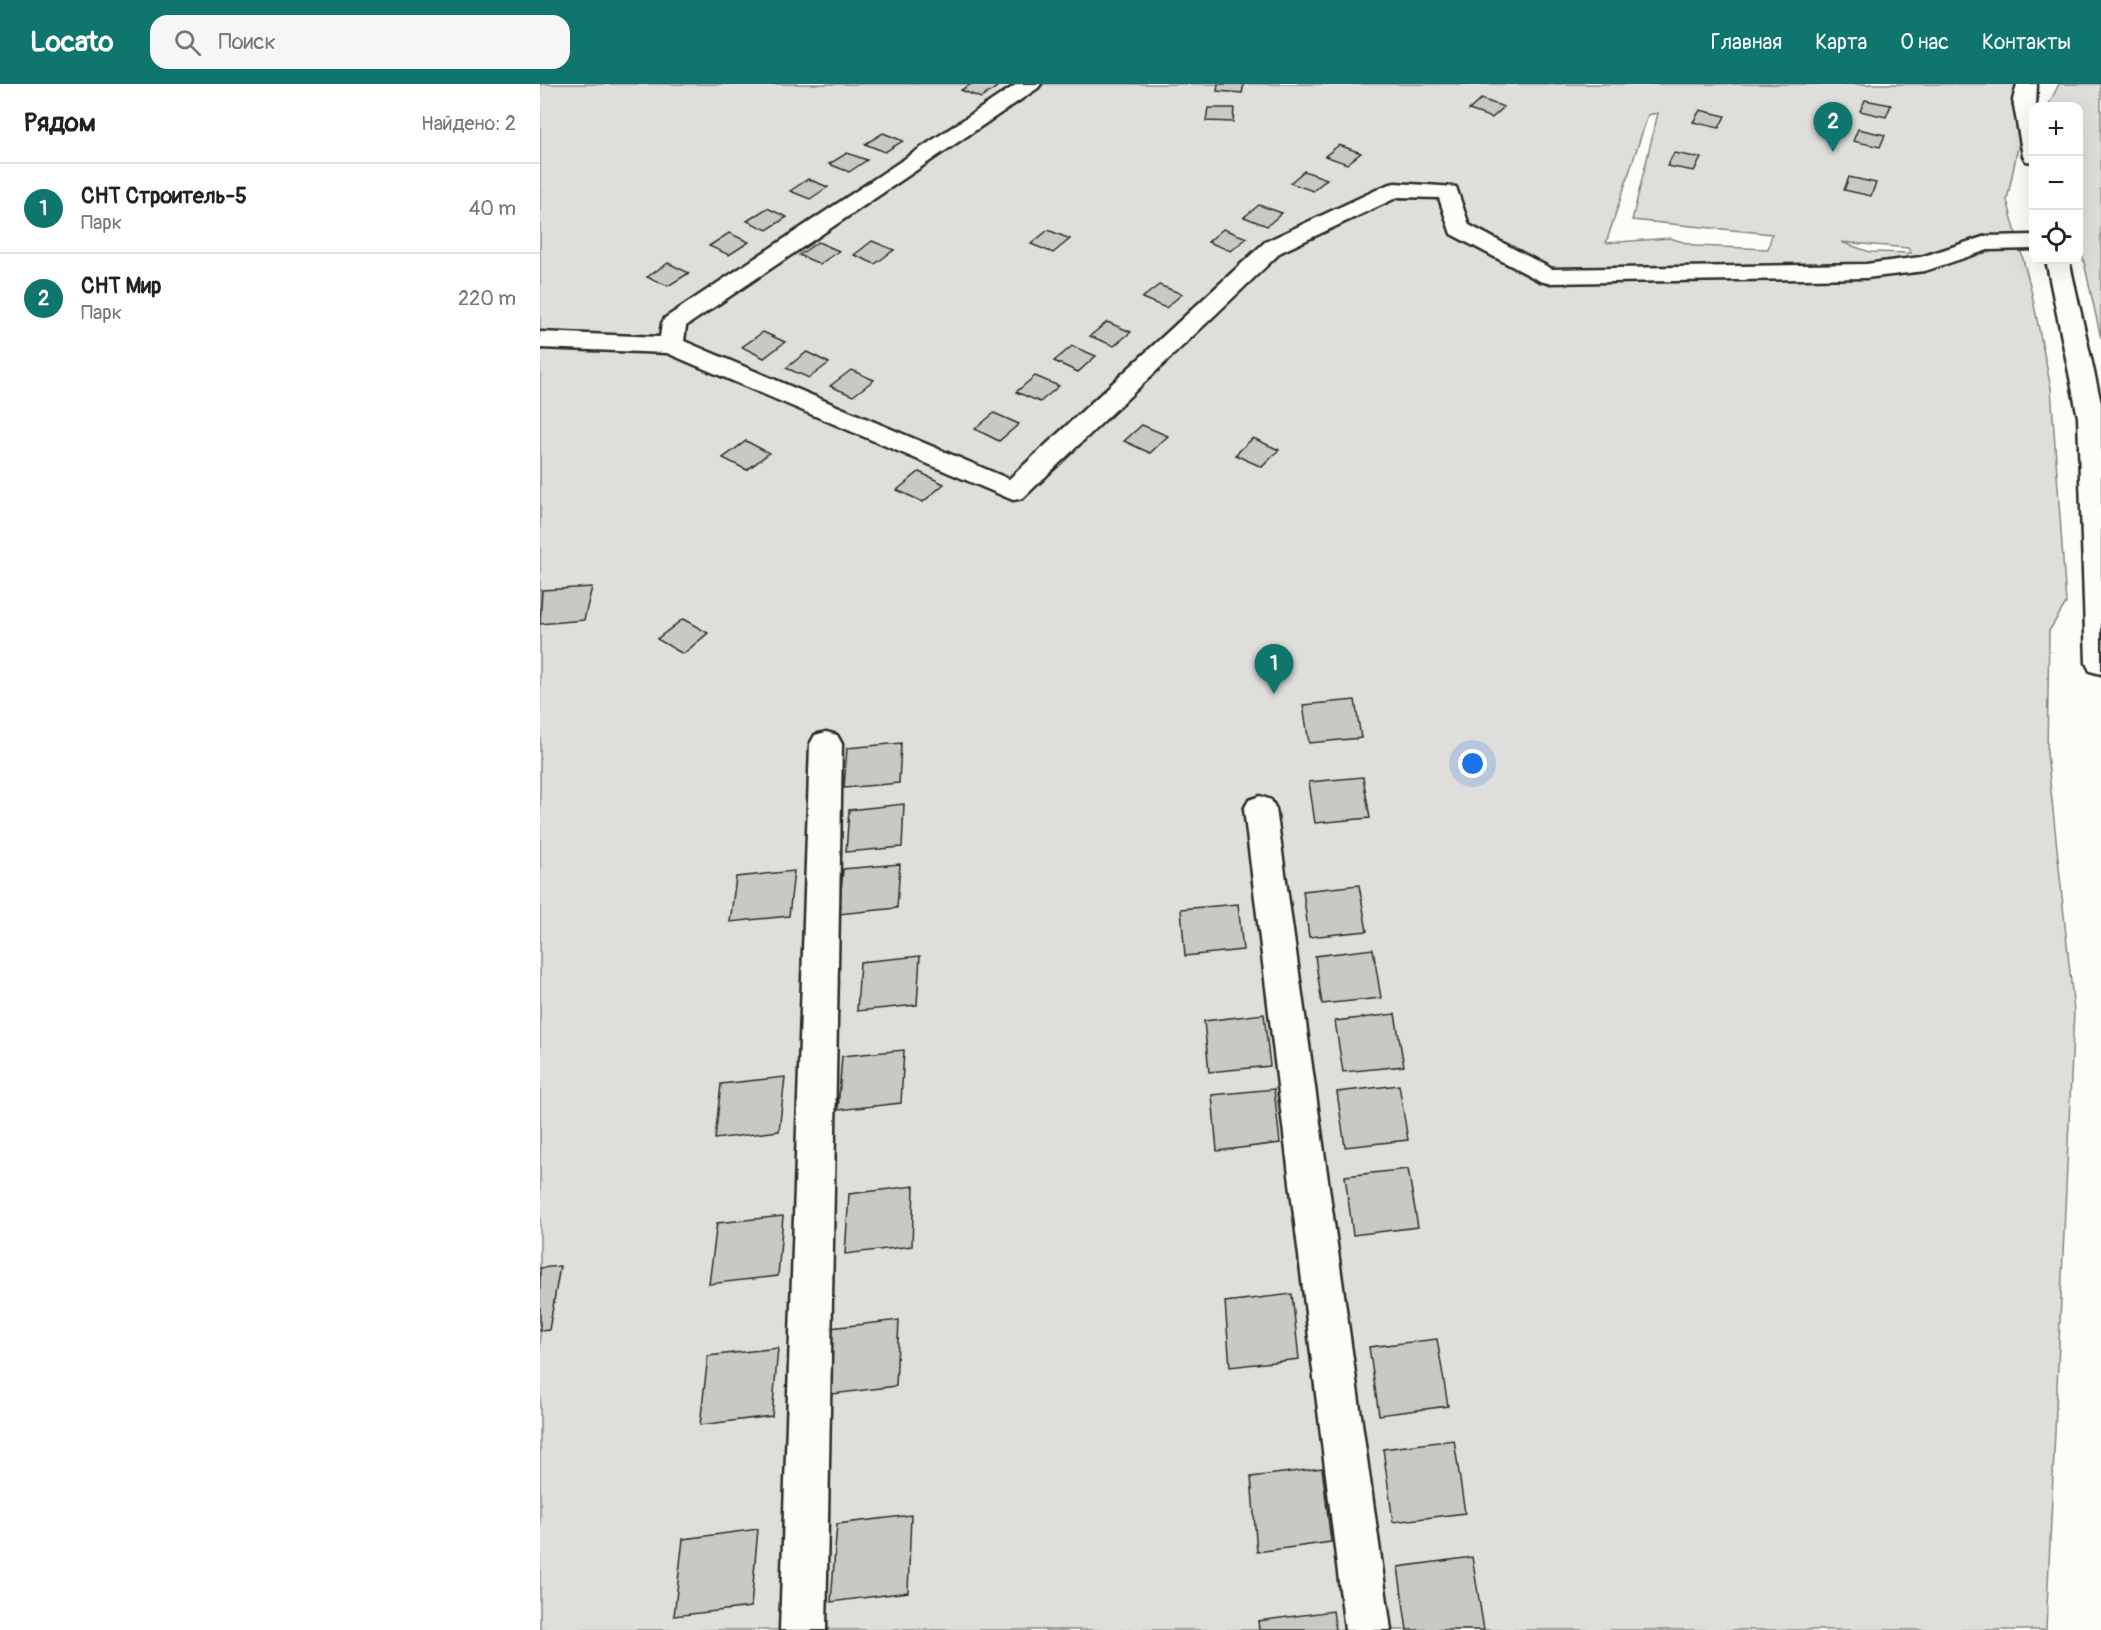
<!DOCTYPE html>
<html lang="ru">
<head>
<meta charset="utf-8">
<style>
  body { margin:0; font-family:Pangolin,sans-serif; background:#f6f6f6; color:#222 }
  .controls { position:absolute; right:18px; top:18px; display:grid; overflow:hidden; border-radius:12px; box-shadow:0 6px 24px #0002 }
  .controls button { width:54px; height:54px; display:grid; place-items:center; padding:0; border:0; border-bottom:2px solid #e0e0e0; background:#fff; color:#222; font:30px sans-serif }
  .you { position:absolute; left:933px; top:680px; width:21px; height:21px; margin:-15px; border:4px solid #fff; border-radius:50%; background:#1a73e8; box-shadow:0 0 0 9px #1a73e833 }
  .badge { display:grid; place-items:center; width:39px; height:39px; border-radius:50%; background:#0f766e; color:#fff; font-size:20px; font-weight:700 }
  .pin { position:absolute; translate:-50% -50px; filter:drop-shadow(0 2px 3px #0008) }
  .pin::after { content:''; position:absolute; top:32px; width:21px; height:18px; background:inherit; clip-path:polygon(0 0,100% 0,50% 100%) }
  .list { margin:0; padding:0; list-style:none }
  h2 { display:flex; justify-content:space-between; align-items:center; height:78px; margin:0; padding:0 24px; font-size:26px }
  h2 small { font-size:20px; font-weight:400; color:#767676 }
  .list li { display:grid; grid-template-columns:39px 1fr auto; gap:18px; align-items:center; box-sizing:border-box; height:90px; padding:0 24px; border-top:2px solid #e0e0e0 }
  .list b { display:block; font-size:22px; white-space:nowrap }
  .list p { margin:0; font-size:20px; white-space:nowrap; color:#767676 }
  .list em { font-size:20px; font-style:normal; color:#767676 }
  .icon { flex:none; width:33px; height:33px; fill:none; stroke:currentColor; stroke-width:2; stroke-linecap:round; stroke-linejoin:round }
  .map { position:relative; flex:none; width:1561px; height:1546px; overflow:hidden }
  header { display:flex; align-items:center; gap:36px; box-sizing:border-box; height:84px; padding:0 30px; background:#0f766e; color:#fff }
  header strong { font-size:28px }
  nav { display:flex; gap:33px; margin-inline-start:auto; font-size:21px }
  .search { width:420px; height:54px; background:#f6f6f6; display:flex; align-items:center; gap:15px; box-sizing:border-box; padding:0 21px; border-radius:18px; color:#767676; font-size:22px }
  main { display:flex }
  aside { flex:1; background:#fff }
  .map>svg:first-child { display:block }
</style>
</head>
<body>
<header>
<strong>Locato</strong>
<div class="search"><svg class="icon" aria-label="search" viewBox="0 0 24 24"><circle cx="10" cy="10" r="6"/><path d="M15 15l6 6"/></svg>Поиск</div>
<nav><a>Главная</a><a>Карта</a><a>О нас</a><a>Контакты</a></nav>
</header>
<main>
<aside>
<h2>Рядом<small>Найдено: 2</small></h2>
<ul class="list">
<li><span class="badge">1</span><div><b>СНТ Строитель-5</b><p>Парк</p></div><em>40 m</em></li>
<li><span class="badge">2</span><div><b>СНТ Мир</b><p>Парк</p></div><em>220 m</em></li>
</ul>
</aside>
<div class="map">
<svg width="1561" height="1546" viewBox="0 0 1561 1546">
  <rect width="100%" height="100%" fill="#fdfcf7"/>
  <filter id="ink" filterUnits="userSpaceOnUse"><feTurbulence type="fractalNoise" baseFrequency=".0167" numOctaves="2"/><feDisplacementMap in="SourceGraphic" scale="12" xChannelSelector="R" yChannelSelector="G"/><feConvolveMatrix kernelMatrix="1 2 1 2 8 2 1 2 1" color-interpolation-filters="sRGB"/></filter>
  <g filter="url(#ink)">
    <g fill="#dfdeda" stroke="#858482" stroke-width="1.5" fill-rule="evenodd">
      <path d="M0 0H1491L1467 116 1490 201 1511 304 1526 519 1509 547 1507 669 1534 927 1506 1546H0ZM1118 29 1092 136 1232 150 1228 165 1156 162 1130 154 1066 159 1108 31ZM1301 158 1368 164 1371 169 1330 168Z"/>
      <polygon points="1519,0 1561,0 1561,254 1539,156 1538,22 1508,22"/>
    </g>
    <g fill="#c9c8c4" stroke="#2b2b2b" stroke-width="1.5">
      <polygon points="431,0 449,0 457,3 441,14 421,6"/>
      <polygon points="678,0 704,0 702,9 677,7"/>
      <polygon points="941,15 964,23 952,34 929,26"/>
      <polygon points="1325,16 1351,21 1346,33 1320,27"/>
      <polygon points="668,24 694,24 693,38 666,37"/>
      <polygon points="1160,26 1185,32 1179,44 1153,38"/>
      <polygon points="1318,45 1345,51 1340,63 1313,57"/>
      <polygon points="343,49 363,57 345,68 325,60"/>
      <polygon points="799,61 821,69 807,80 785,72"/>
      <polygon points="307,69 327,76 309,88 289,80"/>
      <polygon points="1134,69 1161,74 1154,87 1127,82"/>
      <polygon points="764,87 787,95 773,107 750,99"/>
      <polygon points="1309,93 1336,99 1331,112 1304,106"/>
      <polygon points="268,95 288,103 270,115 250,107"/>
      <polygon points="719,121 742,129 727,142 704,133"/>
      <polygon points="227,124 247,133 227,146 207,137"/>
      <polygon points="683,145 707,154 691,167 668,158"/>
      <polygon points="508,146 530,155 513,169 491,160"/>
      <polygon points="189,149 209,158 189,171 169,162"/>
      <polygon points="332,157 354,166 335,180 314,171"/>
      <polygon points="278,158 299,167 280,180 259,171"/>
      <polygon points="128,179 149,189 128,202 107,193"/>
      <polygon points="619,201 642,210 626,224 602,214"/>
      <polygon points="567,238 591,248 574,262 550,252"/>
      <polygon points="223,248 245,258 224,274 202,263"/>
      <polygon points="532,262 556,272 538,288 514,277"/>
      <polygon points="267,268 289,279 269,294 246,284"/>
      <polygon points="311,286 334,296 313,312 290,302"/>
      <polygon points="495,292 519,302 500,318 476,308"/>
      <polygon points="454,329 479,340 459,357 435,345"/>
      <polygon points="602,341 628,352 610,369 584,357"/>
      <polygon points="713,354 739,366 722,383 695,371"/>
      <polygon points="206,357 229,369 207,386 183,374"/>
      <polygon points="379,388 404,400 383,418 357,406"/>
      <polygon points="52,503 44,536 0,540 2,506"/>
      <polygon points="143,535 168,549 143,570 117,555"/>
      <polygon points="815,616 821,654 769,659 763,621"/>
      <polygon points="361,659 359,699 304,704 307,664"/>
      <polygon points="823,693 830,734 775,739 769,698"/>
      <polygon points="364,720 362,763 306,768 309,726"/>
      <polygon points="360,780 357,824 299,830 303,785"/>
      <polygon points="254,787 249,832 190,838 196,793"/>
      <polygon points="819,801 827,847 769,853 763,807"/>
      <polygon points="698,820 703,866 645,872 641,825"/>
      <polygon points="833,865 841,914 782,920 775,872"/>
      <polygon points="380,872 377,921 317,927 320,878"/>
      <polygon points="724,930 730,982 669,988 664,937"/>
      <polygon points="855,930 864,982 803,988 795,937"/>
      <polygon points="364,966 361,1019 298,1026 302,972"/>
      <polygon points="245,993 239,1047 175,1055 181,1000"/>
      <polygon points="859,1001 868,1056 805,1063 797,1008"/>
      <polygon points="734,1005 740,1059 677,1067 672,1011"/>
      <polygon points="868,1085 878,1143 813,1151 805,1092"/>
      <polygon points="374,1102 372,1162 305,1170 309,1110"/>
      <polygon points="243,1132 238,1192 169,1200 177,1139"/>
      <polygon points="20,1182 9,1246 0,1247 0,1184"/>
      <polygon points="752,1210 759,1275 690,1283 685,1218"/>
      <polygon points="359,1236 356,1302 285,1311 290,1244"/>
      <polygon points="897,1255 908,1322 839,1331 829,1263"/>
      <polygon points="238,1264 232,1332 160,1341 168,1272"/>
      <polygon points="914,1356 925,1429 853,1438 843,1365"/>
      <polygon points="782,1384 791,1458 717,1468 711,1393"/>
      <polygon points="371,1431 368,1508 291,1518 297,1440"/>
      <polygon points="218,1445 211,1523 134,1532 143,1455"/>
      <polygon points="932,1473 944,1546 867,1546 858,1483"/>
      <polygon points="793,1527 796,1546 719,1546 718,1537"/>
    </g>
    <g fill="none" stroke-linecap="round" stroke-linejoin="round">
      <defs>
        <g id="minor">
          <polygon points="477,0 501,0 498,4 146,242 144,257 469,395 725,158 847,101 855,99 916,103 929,141 1012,185 1326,180 1381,173 1446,152 1494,151 1494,165 1448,166 1385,187 1326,194 1008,199 1000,197 911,150 899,114 858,113 741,168 483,414 473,416 127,269 0,264 0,248 120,253 122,239 125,234"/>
          <polygon points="1477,0 1497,0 1496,22 1494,22 1494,78 1486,77 1483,72 1473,16"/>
          <polygon points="1506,176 1529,176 1561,319 1561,590 1550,587 1546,579 1538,333"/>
          <polygon points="286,648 297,651 302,660 286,1546 240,1546 270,660 275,651"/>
          <polygon points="720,712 731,716 736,725 851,1546 805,1546 704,725 709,716"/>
        </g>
      </defs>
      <use href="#minor" stroke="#2b2b2b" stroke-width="5"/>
      <use href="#minor" fill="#fdfcf7" fill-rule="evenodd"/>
    </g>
  </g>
</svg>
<div class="controls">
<button>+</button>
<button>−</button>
<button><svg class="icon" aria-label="locate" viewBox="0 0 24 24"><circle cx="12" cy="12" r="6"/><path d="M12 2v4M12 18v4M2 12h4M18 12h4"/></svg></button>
</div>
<div class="you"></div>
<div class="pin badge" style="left:734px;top:610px">1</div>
<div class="pin badge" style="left:1293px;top:68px">2</div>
</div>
</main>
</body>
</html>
